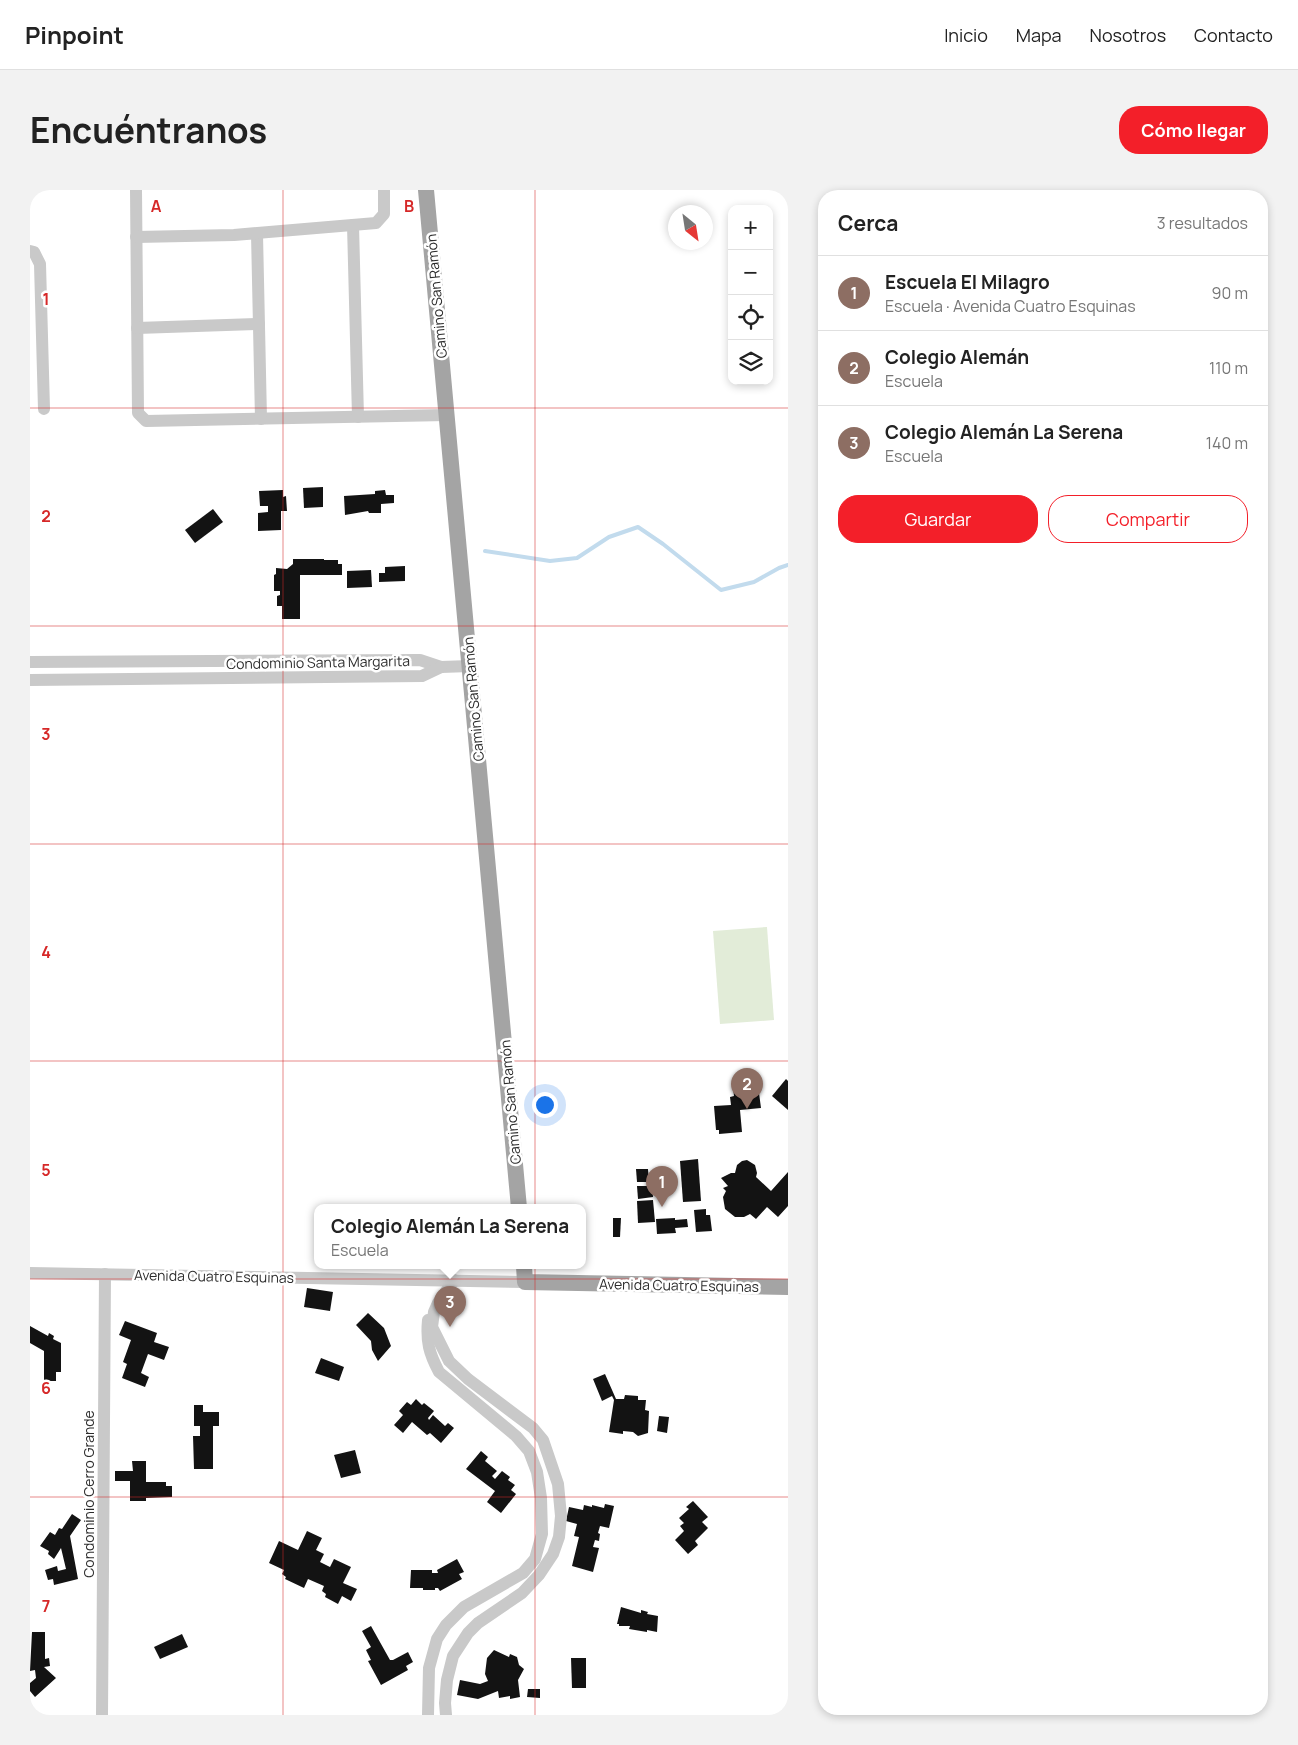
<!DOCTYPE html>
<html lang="es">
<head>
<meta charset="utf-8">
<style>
  body { margin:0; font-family:Manrope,sans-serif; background:#f2f2f2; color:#222 }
  .controls { position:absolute; right:15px; top:15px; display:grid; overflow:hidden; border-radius:10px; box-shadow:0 2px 8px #0003 }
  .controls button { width:45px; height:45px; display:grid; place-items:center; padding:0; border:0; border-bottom:1px solid #e0e0e0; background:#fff; color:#222; font:25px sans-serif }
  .compass { position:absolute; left:638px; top:15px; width:45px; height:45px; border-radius:50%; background:#fff; box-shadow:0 2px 8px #0003; rotate:150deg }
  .you { position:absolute; left:514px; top:914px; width:18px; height:18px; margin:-12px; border:4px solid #fff; border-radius:50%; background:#1a73e8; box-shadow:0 0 0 8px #1a73e833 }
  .badge { display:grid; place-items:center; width:32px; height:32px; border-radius:50%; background:#f31f29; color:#fff; font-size:16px; font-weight:700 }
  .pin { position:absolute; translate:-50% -41px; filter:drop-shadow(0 1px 2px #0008) }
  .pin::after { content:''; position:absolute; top:26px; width:18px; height:15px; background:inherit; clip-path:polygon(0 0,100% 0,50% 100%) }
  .popup { position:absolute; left:284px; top:1014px; width:272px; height:65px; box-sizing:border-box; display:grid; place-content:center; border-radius:10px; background:#fff; filter:drop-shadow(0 1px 4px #0005); font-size:16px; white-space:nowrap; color:#767676 }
  .popup b { font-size:19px; color:#222 }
  .popup::after { content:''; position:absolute; left:50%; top:100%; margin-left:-10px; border:10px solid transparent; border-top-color:#fff }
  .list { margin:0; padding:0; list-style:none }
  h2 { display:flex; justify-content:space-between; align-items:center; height:65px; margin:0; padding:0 20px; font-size:21px }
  h2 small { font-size:16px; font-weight:400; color:#767676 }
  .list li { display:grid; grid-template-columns:32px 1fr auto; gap:15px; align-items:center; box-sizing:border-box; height:75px; padding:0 20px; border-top:1px solid #e0e0e0 }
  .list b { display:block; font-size:19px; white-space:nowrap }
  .list p { margin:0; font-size:16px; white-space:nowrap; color:#767676 }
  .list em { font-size:16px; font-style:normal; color:#767676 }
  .actions { display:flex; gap:10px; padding:15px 20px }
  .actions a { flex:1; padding:11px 0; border:1px solid #f31f29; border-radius:20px; text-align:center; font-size:18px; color:#f31f29 }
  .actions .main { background:#f31f29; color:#fff }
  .icon { flex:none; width:28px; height:28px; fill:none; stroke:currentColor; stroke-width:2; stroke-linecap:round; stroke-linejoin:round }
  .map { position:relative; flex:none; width:758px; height:1525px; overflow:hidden; border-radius:20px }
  header { display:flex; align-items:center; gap:30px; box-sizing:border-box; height:70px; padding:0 25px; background:#fff; border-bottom:1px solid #e0e0e0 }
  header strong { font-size:24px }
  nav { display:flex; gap:28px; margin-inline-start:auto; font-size:18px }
  .intro { display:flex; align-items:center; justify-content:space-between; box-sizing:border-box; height:120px; padding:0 30px }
  h1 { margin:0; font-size:35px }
  .button { padding:12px 22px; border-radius:20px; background:#f31f29; color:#fff; font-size:18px; font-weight:700 }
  main { display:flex; gap:30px; padding:0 30px }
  aside { flex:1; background:#fff; border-radius:20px; box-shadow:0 2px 8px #0003 }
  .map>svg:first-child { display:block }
</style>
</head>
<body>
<header>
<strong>Pinpoint</strong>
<nav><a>Inicio</a><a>Mapa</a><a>Nosotros</a><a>Contacto</a></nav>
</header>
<div class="intro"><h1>Encuéntranos</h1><a class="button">Cómo llegar</a></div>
<main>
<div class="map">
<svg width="758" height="1525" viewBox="0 0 758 1525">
  <rect width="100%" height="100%" fill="#fff"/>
  <polygon fill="#e2ecd8" points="737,737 744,830 690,834 683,741"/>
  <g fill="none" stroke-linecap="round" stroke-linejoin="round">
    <polyline stroke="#c2dbed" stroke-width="4" points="455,361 520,371 547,368 579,347 608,337 633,354 691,400 724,392 749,378 758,375"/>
  </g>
  <g fill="#131313">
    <polygon points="293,297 293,317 274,318 273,298"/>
    <polygon points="253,300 253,307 256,306 257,321 251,321 251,340 228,341 228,323 238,322 238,316 230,316 229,301"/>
    <polygon points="355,300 356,305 364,305 364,313 351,314 351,323 339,323 338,321 315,325 314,306 345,304 345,301"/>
    <polygon points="183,319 193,332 165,353 155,340"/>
    <polygon points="263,369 294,369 294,370 308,370 308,374 312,374 312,385 270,385 270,429 252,429 252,416 247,416 247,406 250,405 250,401 244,401 244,385 246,384 246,378 257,379 263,374"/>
    <polygon points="375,376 375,391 349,392 349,383 355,383 355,377"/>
    <polygon points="341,380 342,397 317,398 317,381"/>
    <polygon points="756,889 758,891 758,920 742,906"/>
    <polygon points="706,892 724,904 729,903 731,918 710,920 712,942 689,944 689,940 686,940 684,916 701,915 700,907 704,906 703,896 707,896"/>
    <polygon points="668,969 671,1011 653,1012 650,971"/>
    <polygon points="717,970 725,975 727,983 726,987 741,1001 758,982 758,1016 748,1027 737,1017 726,1029 720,1024 714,1027 705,1027 695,1019 693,1007 696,1001 693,998 698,996 691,988 701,983 705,983 707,975 712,971"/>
    <polygon points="606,979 618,979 619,992 607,992"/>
    <polygon points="607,996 622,996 623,1007 608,1009"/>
    <polygon points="623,1010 625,1032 608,1033 607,1011"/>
    <polygon points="676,1019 676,1025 680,1025 682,1041 666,1042 664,1020"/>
    <polygon points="583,1028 591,1028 590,1047 583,1047"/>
    <polygon points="645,1028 645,1030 657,1029 658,1037 645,1038 646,1043 627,1044 626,1029"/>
    <polygon points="277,1098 303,1102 300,1121 274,1117"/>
    <polygon points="338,1123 354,1138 361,1156 348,1171 342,1160 341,1151 326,1135"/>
    <polygon points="95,1131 127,1143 124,1152 139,1157 134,1170 118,1164 111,1183 119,1187 115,1197 92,1188 97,1174 93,1172 101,1150 89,1145"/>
    <polygon points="0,1136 18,1146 19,1143 24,1146 23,1149 31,1153 31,1182 26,1182 26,1191 14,1191 14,1161 0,1153"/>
    <polygon points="291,1168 314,1177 309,1191 285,1183"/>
    <polygon points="575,1184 586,1209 594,1209 595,1205 608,1206 608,1210 616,1210 615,1220 619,1221 618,1243 608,1246 603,1242 593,1241 593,1244 579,1242 584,1210 582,1206 572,1211 563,1189"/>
    <polygon points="386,1209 392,1215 394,1213 404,1221 398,1228 399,1230 403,1225 415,1236 418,1233 424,1238 411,1253 400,1243 397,1245 382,1232 373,1243 364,1235 373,1225 369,1221 377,1212 381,1215"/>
    <polygon points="164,1215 173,1215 173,1222 189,1222 189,1236 183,1236 183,1279 164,1279 163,1246 170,1246 170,1236 164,1236"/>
    <polygon points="629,1226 639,1227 637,1243 627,1241"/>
    <polygon points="325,1260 331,1283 311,1288 304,1265"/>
    <polygon points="451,1261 458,1267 455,1271 467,1281 462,1286 465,1289 472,1281 480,1287 478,1290 485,1295 481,1300 486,1304 471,1323 457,1312 465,1301 436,1279"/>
    <polygon points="102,1271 116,1271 116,1292 136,1292 136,1296 142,1296 142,1307 116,1308 116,1311 100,1311 100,1291 85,1291 85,1281 103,1281"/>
    <polygon points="663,1311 678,1327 672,1332 678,1338 665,1351 668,1355 658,1364 645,1350 654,1341 650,1336 654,1333 649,1328 659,1319 656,1317"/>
    <polygon points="575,1314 584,1316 579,1338 570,1336 568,1343 570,1344 569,1351 565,1350 563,1357 569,1358 563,1382 542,1376 549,1347 544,1346 547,1334 536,1331 539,1317 553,1320 554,1315 562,1317 562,1315 574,1318"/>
    <polygon points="42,1324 51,1330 40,1346 48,1389 24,1395 23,1389 18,1390 15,1380 27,1376 28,1381 36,1379 31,1358 24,1369 18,1364 19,1361 10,1356 20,1342 25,1345 29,1338 32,1339"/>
    <polygon points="277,1341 292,1348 286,1360 294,1364 290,1372 300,1377 304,1369 321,1377 313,1393 327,1399 321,1411 312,1406 308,1414 295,1407 296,1404 292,1401 294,1396 278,1389 274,1398 255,1389 256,1387 252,1384 254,1380 239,1373 249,1351 268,1360"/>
    <polygon points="427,1369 434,1382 429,1384 432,1389 410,1401 408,1398 405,1398 405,1400 393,1400 393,1398 380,1398 381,1380 402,1380 402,1383 408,1383 407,1380"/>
    <polygon points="591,1417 611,1423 611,1420 618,1422 617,1424 628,1426 627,1442 617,1440 617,1442 599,1439 600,1436 589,1436 589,1434 587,1434"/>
    <polygon points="341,1436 360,1470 363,1470 378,1462 383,1472 376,1476 378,1480 351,1495 338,1471 341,1470 336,1460 341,1457 332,1441"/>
    <polygon points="2,1442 15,1442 15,1469 19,1468 20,1476 14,1477 26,1488 5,1507 0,1501 0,1493 6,1488 5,1480 0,1481"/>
    <polygon points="152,1444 158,1457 130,1469 124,1457"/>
    <polygon points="464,1460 479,1467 480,1464 487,1467 489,1475 494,1479 488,1490 490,1507 480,1509 480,1506 469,1508 468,1501 448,1509 427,1505 430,1490 450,1494 458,1491 455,1484 457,1468"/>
    <polygon points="541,1468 556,1468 556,1498 542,1498"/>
    <polygon points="498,1499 510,1499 510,1508 497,1507"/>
  </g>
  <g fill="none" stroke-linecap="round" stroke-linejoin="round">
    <g stroke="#c9c9c9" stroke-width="12">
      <polyline points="106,0 108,223 116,231 417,225"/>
      <polyline points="323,35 328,227"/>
      <polyline points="227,44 231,229"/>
      <polyline points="106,47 204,45 346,33 354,24 354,0"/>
      <polyline points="0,61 4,62 10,74 14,219"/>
      <polyline points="107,138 229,134"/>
      <polyline points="0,472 390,470 411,477 440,476"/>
      <polyline points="0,490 392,486 411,477"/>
      <polyline points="0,1083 495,1092"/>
      <polyline points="72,1525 75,1084"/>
      <path d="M398 1525 399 1478 407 1449 416 1435 434 1417 493 1383 505 1369 512 1344 511 1308 507 1282 499 1261 486 1246 409 1182C399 1163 396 1152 398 1130"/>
      <polyline points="416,1525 415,1513 417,1490 423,1466 438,1443 448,1433 492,1403 509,1385 523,1364 529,1347 531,1326 528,1294 513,1250 503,1238 438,1189 419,1171 402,1137 404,1122 408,1113 424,1090"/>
    </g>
    <g stroke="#a4a4a4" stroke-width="16">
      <polyline points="396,0 489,1018"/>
      <polyline points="494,1076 495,1092 758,1097"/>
    </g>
  </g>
  <path fill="none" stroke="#d62828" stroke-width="1" stroke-opacity="0.55" d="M253 0V1525M505 0V1525M0 218H758M0 436H758M0 654H758M0 871H758M0 1089H758M0 1307H758"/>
  <g text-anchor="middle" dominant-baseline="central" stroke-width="5" stroke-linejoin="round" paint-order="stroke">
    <g font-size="14" fill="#2c2c2c" stroke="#fff">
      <text transform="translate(406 106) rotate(-95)">Camino San Ramón</text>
      <text transform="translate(288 472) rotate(-1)">Condominio Santa Margarita</text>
      <text transform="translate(443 509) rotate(-95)">Camino San Ramón</text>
      <text transform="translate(480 912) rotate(-95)">Camino San Ramón</text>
      <text transform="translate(184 1086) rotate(1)">Avenida Cuatro Esquinas</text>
      <text transform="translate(649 1095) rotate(1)">Avenida Cuatro Esquinas</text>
      <text transform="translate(58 1304) rotate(-90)">Condominio Cerro Grande</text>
    </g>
  </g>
  <g font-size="16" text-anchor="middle" font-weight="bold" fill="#d62828" stroke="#fff" stroke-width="5" stroke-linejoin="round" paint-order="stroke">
    <text x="126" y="22">A</text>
    <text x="379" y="22">B</text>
    <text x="16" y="115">1</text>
    <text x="16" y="332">2</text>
    <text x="16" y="550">3</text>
    <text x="16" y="768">4</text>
    <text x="16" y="986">5</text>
    <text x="16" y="1204">6</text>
    <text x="16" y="1422">7</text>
  </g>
</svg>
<div class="controls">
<button>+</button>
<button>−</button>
<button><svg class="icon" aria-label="locate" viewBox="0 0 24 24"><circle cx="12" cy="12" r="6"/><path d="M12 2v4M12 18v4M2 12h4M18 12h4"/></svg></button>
<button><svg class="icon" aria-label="layers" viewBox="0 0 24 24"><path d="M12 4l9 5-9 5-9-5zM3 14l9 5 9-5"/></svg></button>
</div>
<svg class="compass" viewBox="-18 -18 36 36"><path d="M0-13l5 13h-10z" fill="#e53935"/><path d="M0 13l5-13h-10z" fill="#767676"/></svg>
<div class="you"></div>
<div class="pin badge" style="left:632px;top:1017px;background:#8d6e63">1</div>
<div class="pin badge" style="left:717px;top:919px;background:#8d6e63">2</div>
<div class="pin badge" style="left:420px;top:1137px;background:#8d6e63">3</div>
<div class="popup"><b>Colegio Alemán La Serena</b>Escuela</div>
</div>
<aside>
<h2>Cerca<small>3 resultados</small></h2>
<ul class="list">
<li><span class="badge" style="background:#8d6e63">1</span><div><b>Escuela El Milagro</b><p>Escuela · Avenida Cuatro Esquinas</p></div><em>90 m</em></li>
<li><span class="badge" style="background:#8d6e63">2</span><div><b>Colegio Alemán</b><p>Escuela</p></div><em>110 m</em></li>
<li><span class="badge" style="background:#8d6e63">3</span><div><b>Colegio Alemán La Serena</b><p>Escuela</p></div><em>140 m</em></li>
</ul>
<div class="actions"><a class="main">Guardar</a><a>Compartir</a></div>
</aside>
</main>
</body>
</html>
